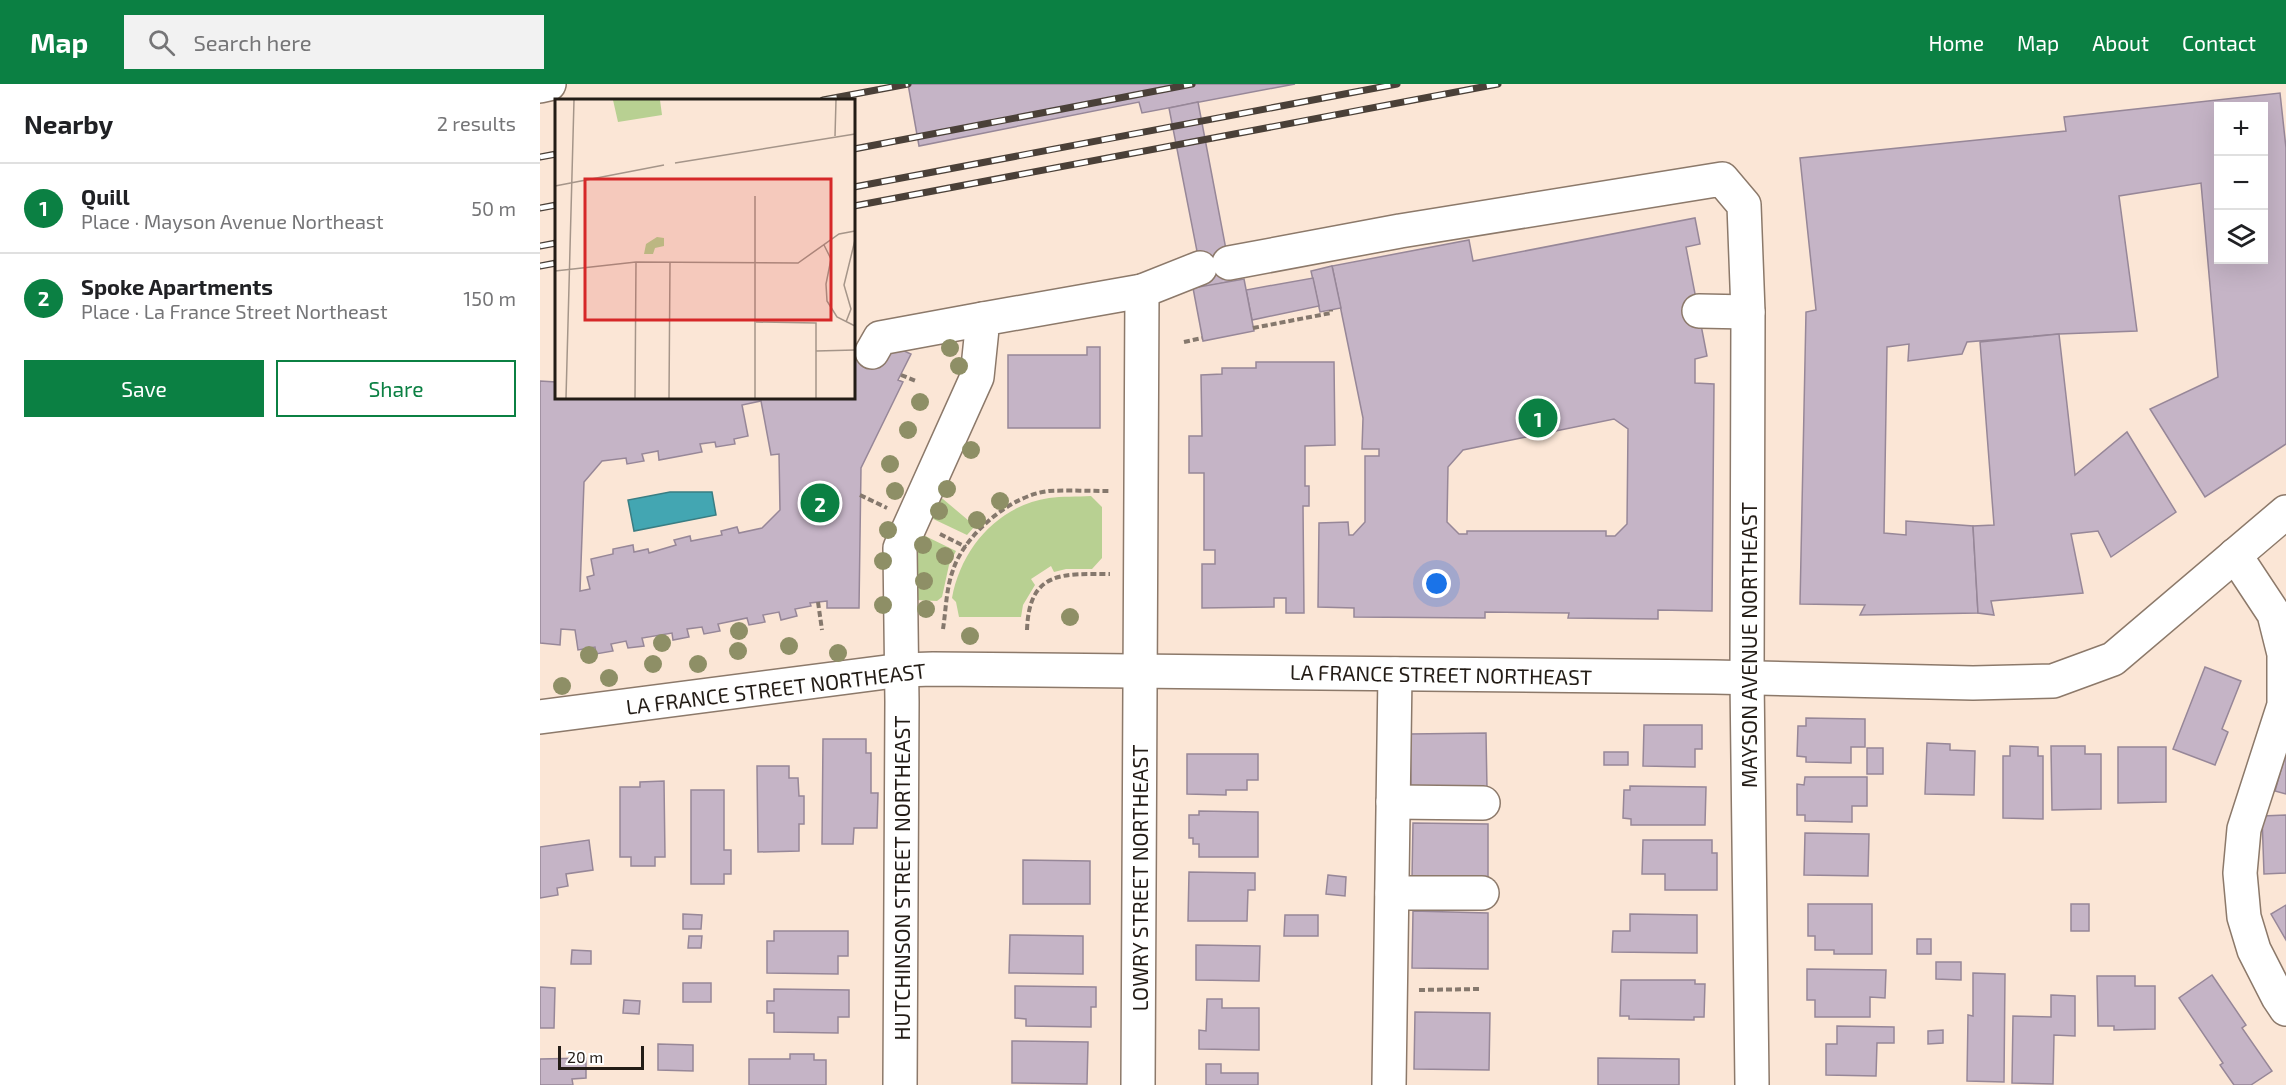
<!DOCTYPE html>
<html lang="en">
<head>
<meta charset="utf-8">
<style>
  body { margin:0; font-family:"Exo 2",sans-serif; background:#f2f2f2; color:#202124 }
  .controls { position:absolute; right:18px; top:18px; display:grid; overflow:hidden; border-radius:0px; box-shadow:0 6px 24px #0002 }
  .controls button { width:54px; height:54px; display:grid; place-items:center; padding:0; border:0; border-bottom:2px solid #e0e0e0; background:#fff; color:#202124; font:30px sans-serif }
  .scale { position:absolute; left:18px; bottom:15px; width:86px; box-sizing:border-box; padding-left:6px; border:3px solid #231c16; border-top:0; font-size:16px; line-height:21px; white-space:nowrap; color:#231c16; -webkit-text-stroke:4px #fff; paint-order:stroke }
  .you { position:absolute; left:897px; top:500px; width:21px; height:21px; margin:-15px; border:4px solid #fff; border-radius:50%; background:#1a73e8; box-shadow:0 0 0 9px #1a73e833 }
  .badge { display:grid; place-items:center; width:39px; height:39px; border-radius:50%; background:#0b8043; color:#fff; font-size:20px; font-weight:700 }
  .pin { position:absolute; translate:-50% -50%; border:3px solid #fff; box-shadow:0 2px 6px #0006 }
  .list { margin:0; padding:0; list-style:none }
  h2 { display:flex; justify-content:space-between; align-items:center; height:78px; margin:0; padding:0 24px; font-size:26px }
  h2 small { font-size:20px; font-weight:400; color:#757577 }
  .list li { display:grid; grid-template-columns:39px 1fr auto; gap:18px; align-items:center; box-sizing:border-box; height:90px; padding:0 24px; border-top:2px solid #e0e0e0 }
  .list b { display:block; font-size:22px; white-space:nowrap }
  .list p { margin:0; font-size:20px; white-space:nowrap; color:#757577 }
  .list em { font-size:20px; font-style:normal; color:#757577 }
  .actions { display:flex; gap:12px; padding:18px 24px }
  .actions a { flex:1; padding:14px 0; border:2px solid #0b8043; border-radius:0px; text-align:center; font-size:21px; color:#0b8043 }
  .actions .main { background:#0b8043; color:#fff }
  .icon { flex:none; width:33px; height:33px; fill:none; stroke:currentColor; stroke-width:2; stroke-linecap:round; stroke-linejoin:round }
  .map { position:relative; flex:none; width:1746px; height:1001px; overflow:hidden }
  header { display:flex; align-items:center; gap:36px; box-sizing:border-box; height:84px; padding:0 30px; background:#0b8043; color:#fff }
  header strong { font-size:28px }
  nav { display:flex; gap:33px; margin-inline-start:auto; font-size:21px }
  .search { width:420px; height:54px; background:#f2f2f2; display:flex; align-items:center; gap:15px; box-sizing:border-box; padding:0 21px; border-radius:0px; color:#757577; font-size:22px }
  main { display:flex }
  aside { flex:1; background:#fff }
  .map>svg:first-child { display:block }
</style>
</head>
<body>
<header>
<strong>Map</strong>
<div class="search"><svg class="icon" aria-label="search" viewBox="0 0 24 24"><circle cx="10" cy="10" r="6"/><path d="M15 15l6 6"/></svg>Search here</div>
<nav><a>Home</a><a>Map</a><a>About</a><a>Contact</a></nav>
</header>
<main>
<aside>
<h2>Nearby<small>2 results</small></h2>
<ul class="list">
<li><span class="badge">1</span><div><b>Quill</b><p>Place · Mayson Avenue Northeast</p></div><em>50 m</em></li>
<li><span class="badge">2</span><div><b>Spoke Apartments</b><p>Place · La France Street Northeast</p></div><em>150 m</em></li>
</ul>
<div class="actions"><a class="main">Save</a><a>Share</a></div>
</aside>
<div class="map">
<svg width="1746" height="1001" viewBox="0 0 1746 1001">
  <rect width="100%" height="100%" fill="#fbe6d6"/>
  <g fill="#b8d092">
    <polygon points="397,410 435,442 427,451 387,432"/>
    <path d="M551 412 562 423V474L552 485H526L514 488 511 482 491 495 495 501 483 521 481 533H419L416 518 412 514C421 465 457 422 509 414 522 412 537 413 551 412Z"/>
    <polygon points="379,449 416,467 409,481 402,513 397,517 374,516 374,466"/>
  </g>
  <polygon fill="#43a6b2" stroke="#397d83" stroke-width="1.5" points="130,408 172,408 176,431 94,447 88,416"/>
  <g fill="#c5b4c6" stroke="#978798" stroke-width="1.5" fill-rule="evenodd">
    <polygon points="368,0 755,0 602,29 599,18 379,62"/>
    <path d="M1740 9 1746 64V360L1665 413 1610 325 1678 293 1661 99 1579 112 1597 247 1519 250 1427 258 1422 270 1368 277 1369 260 1347 263 1344 449 1366 451V437L1433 442 1438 529 1320 531 1325 521 1260 520 1266 228 1276 226 1260 74 1526 47 1524 33ZM1678 22H1724V176H1678Z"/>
    <polygon points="658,18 692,197 664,203 629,24"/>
    <path d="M1155 134 1160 160 1146 163 1167 272 1155 275V299L1174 300 1172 527 1118 526V535L1028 534 1029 529 945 528V534L814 533V524L778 523 779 439 808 438 809 451H813L825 438V372H839V365H822L823 334 792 182 929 156 933 177ZM1074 335 1088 345 1087 440 1075 452H1066V447H927V450H919L907 438 908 383 923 366Z"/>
    <polygon points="792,182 801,224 780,228 771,187"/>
    <polygon points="773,194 779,222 712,236 706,206"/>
    <polygon points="704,195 714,247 663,257 653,204"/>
    <polygon points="1519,250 1535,391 1587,348 1636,428 1571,473 1558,447 1531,450 1543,509 1451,517 1454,531 1438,529 1433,442 1454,441 1440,258"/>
    <path d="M314 259 345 274 351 261 371 270 358 296 363 298 321 384 319 524H287V517L270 519 271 522 255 525 257 532 241 536 239 528 223 531 225 538 209 541 207 534 178 540 180 547 164 550 162 543 147 545 149 553 133 556 132 549 102 554 104 562 88 564 86 557 71 560 73 567 56 570 55 563 38 566 35 546 21 545 20 561 0 559V297L16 298V314H314ZM221 317 231 371 239 370 240 426 222 444 199 449 197 443 181 447 182 451 151 457 150 452 134 456 136 461 109 469 108 465 94 468 93 461 73 465V470L51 475 54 491 47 493 50 505 40 507 44 398 62 377 86 374 87 380 104 377 102 370 118 367 119 376 162 368 160 360 175 358 176 363 195 360 194 355 208 352 202 321Z"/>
    <polygon points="547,263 560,263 560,344 468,344 468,271 547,271"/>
    <polygon points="716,278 794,278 795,361 765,362 765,402 769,402 769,422 763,422 764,529 746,529 746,514 734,514 734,523 662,524 662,480 675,480 675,466 664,466 664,389 649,389 649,352 662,352 661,291 682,290 682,284 716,284"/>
    <polygon points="1665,583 1701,597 1682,645 1688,648 1675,681 1633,665"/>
    <polygon points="1266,634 1325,635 1325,663 1311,663 1311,679 1266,678 1266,673 1257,672 1258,642 1266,642"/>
    <polygon points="1104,641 1162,641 1162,665 1155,665 1155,683 1103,682"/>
    <polygon points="946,649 947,705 871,707 870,650"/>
    <polygon points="283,655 326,655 326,669 331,669 331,709 338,709 337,744 314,744 313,760 282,760"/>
    <polygon points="1387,659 1410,660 1410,666 1435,667 1434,711 1385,710"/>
    <polygon points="1470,662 1498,663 1498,672 1503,672 1503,735 1463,734 1463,672 1470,672"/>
    <polygon points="1511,662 1545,662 1545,670 1561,670 1561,725 1512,726"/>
    <polygon points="1578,663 1626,663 1626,718 1578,719"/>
    <rect x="1327" y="664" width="16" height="26"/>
    <rect x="1064" y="668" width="24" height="13"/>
    <polygon points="1746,668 1746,710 1735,707"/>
    <polygon points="647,670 718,670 718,696 707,696 707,706 686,706 686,711 647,710"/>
    <polygon points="217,682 249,682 249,694 258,694 259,712 264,712 264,740 259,740 259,767 218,768"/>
    <polygon points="1265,693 1327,693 1327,722 1312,722 1312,738 1265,737 1265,731 1257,731 1257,700 1264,701"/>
    <polygon points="124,697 125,773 115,773 115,782 91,782 91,773 80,773 80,703 100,703 100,698"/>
    <polygon points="1090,702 1166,703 1165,741 1091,741 1091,735 1083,734 1084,706 1090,706"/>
    <polygon points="151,706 184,706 184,766 191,766 191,790 184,790 184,800 151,800"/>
    <polygon points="659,727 718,728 718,773 659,773 659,760 653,760 653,754 649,754 649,731 659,731"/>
    <polygon points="1746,731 1746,789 1724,790 1722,732"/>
    <polygon points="873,739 948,740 948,797 872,795"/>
    <polygon points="1265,749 1329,750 1328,792 1264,791"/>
    <polygon points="49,756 53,786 26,790 28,802 17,804 18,811 0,814 0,763"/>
    <polygon points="1103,756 1172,756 1172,769 1177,769 1177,806 1125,806 1125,790 1102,790"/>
    <polygon points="483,776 550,777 550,820 483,820"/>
    <polygon points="649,788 715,789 715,806 708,806 707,837 648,837"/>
    <polygon points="788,791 806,793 805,812 786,810"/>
    <polygon points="1268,820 1332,820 1332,870 1294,870 1294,866 1275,866 1275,852 1268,852"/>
    <rect x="1531" y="820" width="18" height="27"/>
    <polygon points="1746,821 1746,856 1731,830"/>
    <polygon points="873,827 948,829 948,885 872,884"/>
    <polygon points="143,830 162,831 161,845 143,845"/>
    <polygon points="1090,830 1157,831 1157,869 1072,868 1073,847 1090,847"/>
    <polygon points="745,831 778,831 778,852 744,852"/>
    <polygon points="234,847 308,847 308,872 298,872 298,890 227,889 227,857 234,857"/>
    <polygon points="470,851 543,852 543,890 469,889"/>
    <polygon points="149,852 162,852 161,864 148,864"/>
    <rect x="1377" y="855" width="14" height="15"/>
    <polygon points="656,861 720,862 719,897 656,896"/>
    <polygon points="32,866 51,867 51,880 31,880"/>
    <polygon points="1396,878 1421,878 1421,896 1396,895"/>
    <polygon points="1267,885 1346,886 1345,914 1330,913 1330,933 1275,933 1275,916 1267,916"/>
    <polygon points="1433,889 1465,890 1464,998 1427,997 1428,931 1433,932"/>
    <polygon points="1672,891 1706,941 1702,944 1732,987 1711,1001 1694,1001 1680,981 1683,979 1639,914"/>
    <polygon points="1557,892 1595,892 1595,902 1615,902 1615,945 1574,946 1574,942 1558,942"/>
    <polygon points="1081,896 1155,896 1155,900 1165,900 1164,933 1154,933 1154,936 1089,935 1089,932 1080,932"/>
    <rect x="143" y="899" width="28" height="19"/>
    <polygon points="475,902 556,903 556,923 551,923 551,943 486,942 486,935 475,934"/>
    <polygon points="0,903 15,904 14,944 0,944"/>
    <polygon points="234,905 309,906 309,933 298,933 298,949 234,948 234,929 227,929 227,917 234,917"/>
    <polygon points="1511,911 1535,912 1535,952 1514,951 1513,1000 1472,999 1473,932 1511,933"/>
    <polygon points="667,915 682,915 682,924 719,924 719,966 659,965 659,946 666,947"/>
    <polygon points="84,916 100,917 99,930 83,929"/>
    <polygon points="875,928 950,929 949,986 874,985"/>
    <polygon points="1297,942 1354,943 1354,959 1337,959 1336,992 1286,991 1286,960 1297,960"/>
    <polygon points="1403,946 1403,959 1388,960 1388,947"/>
    <polygon points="472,957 548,958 547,1000 472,999"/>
    <polygon points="118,960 153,961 153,987 118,986"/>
    <polygon points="250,970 274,970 274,976 286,976 286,1001 209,1001 209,975 250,975"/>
    <polygon points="46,974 46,994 32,995 33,1001 0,1001 0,975"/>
    <polygon points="1058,974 1139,975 1139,1001 1058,1001"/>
    <polygon points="666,980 681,980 681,989 718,989 718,1001 666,1001"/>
  </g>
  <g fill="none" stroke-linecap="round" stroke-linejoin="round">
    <defs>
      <g id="minor">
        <polyline points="689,179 860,147 1182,95 1204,121 1208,228 1207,594 1212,1001"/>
        <polyline points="1159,227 1208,228"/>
        <polyline points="332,268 340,254 443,235"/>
        <polyline points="1695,471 1734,530 1744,570 1744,621 1704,745 1700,789 1704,833 1714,866 1738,913 1746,925"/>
        <polyline points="0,633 362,586 393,585 1174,593 1433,599 1513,597 1573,575 1746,428"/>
        <polyline points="853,718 943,719"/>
        <polyline points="852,809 942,809"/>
        <polyline points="360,1001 362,618 360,464 437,293 443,235 602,207 660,184"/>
        <polyline points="598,1001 602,207"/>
        <polyline points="849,1001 855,590"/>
      </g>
      <polyline id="major" points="0,2 9,0"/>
    </defs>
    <use href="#minor" stroke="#8c796a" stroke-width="36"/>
    <use href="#major" stroke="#8c796a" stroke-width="36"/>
    <g stroke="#85786d" stroke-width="4" stroke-dasharray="6 3" stroke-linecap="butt">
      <polyline points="713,244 791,229 791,226"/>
      <polyline points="644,258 662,254"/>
      <polyline points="361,291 376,297"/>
      <polyline points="320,411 347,424"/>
      <polyline points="400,450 426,463"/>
      <polyline points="278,518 282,546"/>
      <path d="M403 545C406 526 406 505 413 486 425 450 471 411 509 407 529 406 550 407 570 407"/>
      <path d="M487 546C489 486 523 490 570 490"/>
      <polyline points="879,906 940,905"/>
    </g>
    <use href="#minor" stroke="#fff" stroke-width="33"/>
    <use href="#major" stroke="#fff" stroke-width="33"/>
    <defs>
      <g id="rail">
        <polyline points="283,16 368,0"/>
        <polyline points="314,65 652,0"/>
        <polyline points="0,73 16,70"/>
        <polyline points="314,103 857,0"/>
        <polyline points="314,122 958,0"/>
        <polyline points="0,124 16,121"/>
        <polyline points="0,162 16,159"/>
        <polyline points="0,182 16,179"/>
      </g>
    </defs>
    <use href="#rail" stroke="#4a4038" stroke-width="7"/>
    <use href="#rail" stroke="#fff" stroke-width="4.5" stroke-dasharray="14" stroke-linecap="butt"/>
  </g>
  <g fill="#8e8f66">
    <circle cx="410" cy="264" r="9"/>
    <circle cx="419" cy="282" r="9"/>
    <circle cx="380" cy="318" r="9"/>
    <circle cx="368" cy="346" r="9"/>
    <circle cx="431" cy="366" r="9"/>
    <circle cx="350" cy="380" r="9"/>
    <circle cx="407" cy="405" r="9"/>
    <circle cx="355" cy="407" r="9"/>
    <circle cx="460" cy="417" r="9"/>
    <circle cx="399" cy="427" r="9"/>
    <circle cx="437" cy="436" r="9"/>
    <circle cx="348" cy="446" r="9"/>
    <circle cx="383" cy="461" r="9"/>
    <circle cx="405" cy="472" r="9"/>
    <circle cx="343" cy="477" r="9"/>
    <circle cx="384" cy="497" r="9"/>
    <circle cx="343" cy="521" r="9"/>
    <circle cx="386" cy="525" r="9"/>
    <circle cx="530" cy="533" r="9"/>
    <circle cx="199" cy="547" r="9"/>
    <circle cx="430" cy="552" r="9"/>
    <circle cx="122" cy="559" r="9"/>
    <circle cx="249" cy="562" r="9"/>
    <circle cx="198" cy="567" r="9"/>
    <circle cx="298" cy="569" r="9"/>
    <circle cx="49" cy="571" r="9"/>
    <circle cx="113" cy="580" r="9"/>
    <circle cx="158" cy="580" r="9"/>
    <circle cx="69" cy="594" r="9"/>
    <circle cx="22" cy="602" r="9"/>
  </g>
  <g text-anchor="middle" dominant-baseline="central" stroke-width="4.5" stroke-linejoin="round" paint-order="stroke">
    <g font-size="21" fill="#231c16" stroke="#fff">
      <text transform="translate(1208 561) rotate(-90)">MAYSON AVENUE NORTHEAST</text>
      <text transform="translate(901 590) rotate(1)">LA FRANCE STREET NORTHEAST</text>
      <text transform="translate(236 604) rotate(-7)">LA FRANCE STREET NORTHEAST</text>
      <text transform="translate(361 794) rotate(-90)">HUTCHINSON STREET NORTHEAST</text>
      <text transform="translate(599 794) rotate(-90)">LOWRY STREET NORTHEAST</text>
    </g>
  </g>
  <g transform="translate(15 15)">
    <rect width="300" height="300" fill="#fbe6d6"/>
    <path d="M58 1H105L107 16 63 23ZM102 138 109 139V147L100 149 98 155H89L91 145Z" fill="#b8d092"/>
    <path fill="none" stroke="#a59589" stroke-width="1.5" d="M280 37 281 1M120 64 300 35M0 87 109 66M200 97V299M269 146 276 160 271 185 272 202 282 218 300 227M0 172 81 163 243 164 284 135 300 132M201 223 261 224V299M291 223 296 210 289 186 300 141M261 252 300 251M11 299 19 1M80 299 81 163M114 299 115 163"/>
    <path fill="#d62828" fill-opacity="0.15" stroke="#d62828" stroke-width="3" d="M30 80H276V221H30Z"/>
    <rect width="300" height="300" fill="none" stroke="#231c16" stroke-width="3"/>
  </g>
</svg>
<div class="controls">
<button>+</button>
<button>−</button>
<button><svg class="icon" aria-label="layers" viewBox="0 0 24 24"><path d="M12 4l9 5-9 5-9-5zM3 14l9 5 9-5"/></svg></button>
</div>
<div class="scale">20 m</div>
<div class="you"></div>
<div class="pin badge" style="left:998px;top:334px">1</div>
<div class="pin badge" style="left:280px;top:419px">2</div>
</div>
</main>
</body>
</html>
